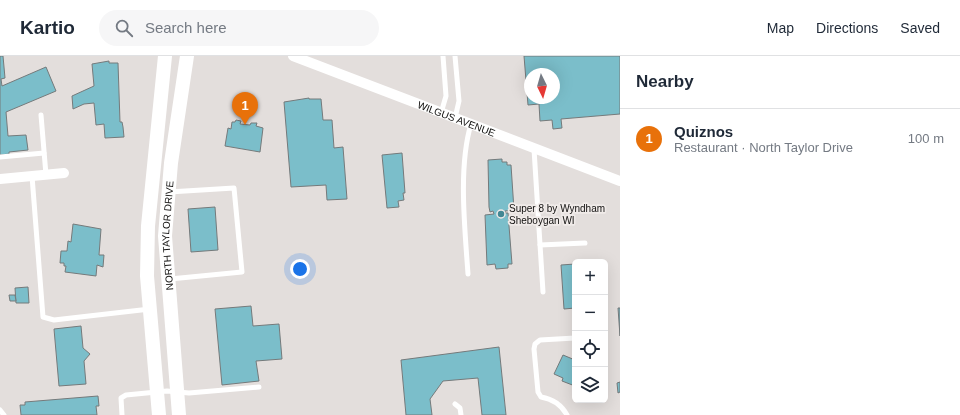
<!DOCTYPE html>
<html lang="en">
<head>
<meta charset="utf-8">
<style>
  body { margin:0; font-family:Helvetica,sans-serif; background:#f6f6f7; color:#1f2937 }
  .controls { position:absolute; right:12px; bottom:12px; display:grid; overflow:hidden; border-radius:6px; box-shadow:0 4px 16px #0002 }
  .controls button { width:36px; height:36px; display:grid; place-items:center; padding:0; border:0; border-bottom:1px solid #e0e1e3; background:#fff; color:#1f2937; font:20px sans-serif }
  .compass { position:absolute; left:524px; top:12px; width:36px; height:36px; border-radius:50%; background:#fff; box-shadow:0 4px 16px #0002; rotate:175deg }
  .you { position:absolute; left:300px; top:213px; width:14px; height:14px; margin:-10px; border:3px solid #fff; border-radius:50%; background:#1a73e8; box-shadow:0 0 0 6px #1a73e833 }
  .badge { display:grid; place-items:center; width:26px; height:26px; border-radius:50%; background:#b45309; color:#fff; font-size:13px; font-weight:700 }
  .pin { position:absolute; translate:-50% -33px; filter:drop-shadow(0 1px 2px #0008) }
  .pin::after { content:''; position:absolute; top:21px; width:14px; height:12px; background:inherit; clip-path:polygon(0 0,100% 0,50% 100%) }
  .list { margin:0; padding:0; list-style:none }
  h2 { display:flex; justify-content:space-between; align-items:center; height:52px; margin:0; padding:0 16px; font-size:17px }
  h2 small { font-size:13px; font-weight:400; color:#747a83 }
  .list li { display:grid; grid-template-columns:26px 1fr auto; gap:12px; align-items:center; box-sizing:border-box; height:60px; padding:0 16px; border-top:1px solid #e0e1e3 }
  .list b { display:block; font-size:15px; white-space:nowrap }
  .list p { margin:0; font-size:13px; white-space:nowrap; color:#747a83 }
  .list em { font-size:13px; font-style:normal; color:#747a83 }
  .icon { flex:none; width:22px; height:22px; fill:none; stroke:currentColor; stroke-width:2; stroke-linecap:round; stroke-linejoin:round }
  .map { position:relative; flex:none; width:620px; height:359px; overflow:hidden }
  header { display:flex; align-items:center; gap:24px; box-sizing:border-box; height:56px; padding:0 20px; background:#fff; border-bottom:1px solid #e0e1e3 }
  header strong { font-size:19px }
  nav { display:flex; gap:22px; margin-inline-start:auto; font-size:14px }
  .search { width:280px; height:36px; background:#f6f6f7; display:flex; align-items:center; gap:10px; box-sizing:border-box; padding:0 14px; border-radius:22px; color:#747a83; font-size:15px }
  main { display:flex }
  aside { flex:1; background:#fff }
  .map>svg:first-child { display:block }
</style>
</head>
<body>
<header>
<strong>Kartio</strong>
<div class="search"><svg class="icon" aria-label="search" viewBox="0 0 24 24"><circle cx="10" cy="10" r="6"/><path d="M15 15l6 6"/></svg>Search here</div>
<nav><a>Map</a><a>Directions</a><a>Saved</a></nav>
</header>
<main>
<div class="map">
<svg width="620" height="359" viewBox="0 0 620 359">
  <rect width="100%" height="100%" fill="#e3dedc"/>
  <g fill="#7bbeca" stroke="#757a7b" fill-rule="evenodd">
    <polygon points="0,0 3,0 5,22 1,23 2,30 46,11 56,35 6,56 8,80 26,79 28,94 9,96 9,98 0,99"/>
    <path d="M524 0H620V58L561 63 562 72 553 73 552 64 540 65 539 48 528 49ZM530 18H554V42H530Z"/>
    <polygon points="109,5 109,7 118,7 120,66 122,66 123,71 124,81 105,82 104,68 96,69 94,47 84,48 73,53 72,40 94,30 92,8"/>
    <polygon points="309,42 309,43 321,43 323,64 332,64 334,92 343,91 347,143 327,144 326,129 291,131 284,46"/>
    <polygon points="236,64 241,65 240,68 250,69 251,67 257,67 256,70 263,72 260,96 225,90 228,72 231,73 232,66 235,66"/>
    <polygon points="402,97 405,137 403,137 404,144 398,145 399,151 387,152 382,99"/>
    <polygon points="502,103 502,106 507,106 507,109 511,109 514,154 505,155 505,157 508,157 512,208 508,208 508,212 496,213 495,208 487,209 485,159 494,158 493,155 490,156 489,151 488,104"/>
    <polygon points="215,151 218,194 191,196 188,153"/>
    <polygon points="73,168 101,173 99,199 104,199 103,211 97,209 96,220 65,216 66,210 64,210 64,207 60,207 61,195 67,195 68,185 71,186"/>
    <polygon points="575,208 575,252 564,253 561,209"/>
    <polygon points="28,231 29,247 16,247 15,232"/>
    <polygon points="9,239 15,239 16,245 10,245"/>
    <polygon points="251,250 253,270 279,268 282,303 256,305 259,325 222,329 215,253"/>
    <polygon points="618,252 620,252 620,280"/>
    <polygon points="81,270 83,292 90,298 84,305 86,328 59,330 54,273"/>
    <polygon points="499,291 506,359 482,359 478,322 443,325 430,343 432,359 406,359 401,304"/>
    <polygon points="563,299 575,304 575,330 562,325 563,322 554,318"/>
    <polygon points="620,326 620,336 618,337 617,327"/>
    <polygon points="98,340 99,350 96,350 97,359 21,359 20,349 25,349 25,346"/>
  </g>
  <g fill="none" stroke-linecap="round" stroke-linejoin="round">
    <g stroke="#fff" stroke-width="5">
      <polyline points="455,0 459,45 455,62"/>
      <polyline points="441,57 446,40 443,0"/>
      <polyline points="41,59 46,119"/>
      <polyline points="534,93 543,236"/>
      <polyline points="0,101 44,97"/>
      <polyline points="32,120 43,261 54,264 150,253"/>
      <polyline points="169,136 234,132 242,216 170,223"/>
      <polyline points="540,189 585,187"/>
      <path d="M468 218C465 174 458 111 471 68"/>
      <polyline points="455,348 460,352 461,359"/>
      <polyline points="0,354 4,359"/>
      <polyline points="122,359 121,342 126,339 167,335 189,337 259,331"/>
      <path d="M567 359C561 348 553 343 541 341L538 336 534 293 535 288 540 284 575 282"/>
    </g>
    <g stroke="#fff" stroke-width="10">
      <path id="s1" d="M293 0 620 125"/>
      <polyline points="0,123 64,117"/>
    </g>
    <g stroke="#fff" stroke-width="14">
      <polyline points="159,359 147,220 148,170 165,0"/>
      <path id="s2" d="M179 359 165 180 171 107 187 0"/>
    </g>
  </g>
  <circle fill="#428793" stroke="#f0ebe9" stroke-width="1.5" cx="501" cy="158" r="4"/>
  <g text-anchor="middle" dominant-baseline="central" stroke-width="3.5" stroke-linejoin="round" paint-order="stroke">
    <g font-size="10" fill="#11100f" stroke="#f0ebe9">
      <text stroke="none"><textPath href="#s1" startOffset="175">WILGUS AVENUE</textPath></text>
      <text stroke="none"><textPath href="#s2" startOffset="180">NORTH TAYLOR DRIVE</textPath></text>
    </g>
    <g font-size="10" fill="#11100f" stroke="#f0ebe9" text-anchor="start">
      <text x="509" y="152">Super 8 by Wyndham<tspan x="509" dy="12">Sheboygan WI</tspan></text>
    </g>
  </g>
</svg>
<div class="controls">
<button>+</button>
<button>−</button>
<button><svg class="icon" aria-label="locate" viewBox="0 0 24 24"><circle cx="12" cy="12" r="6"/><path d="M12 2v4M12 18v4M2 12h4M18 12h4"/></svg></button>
<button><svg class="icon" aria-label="layers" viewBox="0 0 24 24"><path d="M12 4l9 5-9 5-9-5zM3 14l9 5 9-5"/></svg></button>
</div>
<svg class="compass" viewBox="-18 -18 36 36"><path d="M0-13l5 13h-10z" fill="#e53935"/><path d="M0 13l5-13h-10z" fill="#747a83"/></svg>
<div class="you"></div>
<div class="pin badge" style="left:245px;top:69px;background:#e8710a">1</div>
</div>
<aside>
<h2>Nearby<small></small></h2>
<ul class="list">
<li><span class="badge" style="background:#e8710a">1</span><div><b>Quiznos</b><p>Restaurant · North Taylor Drive</p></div><em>100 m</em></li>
</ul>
</aside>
</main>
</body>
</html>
